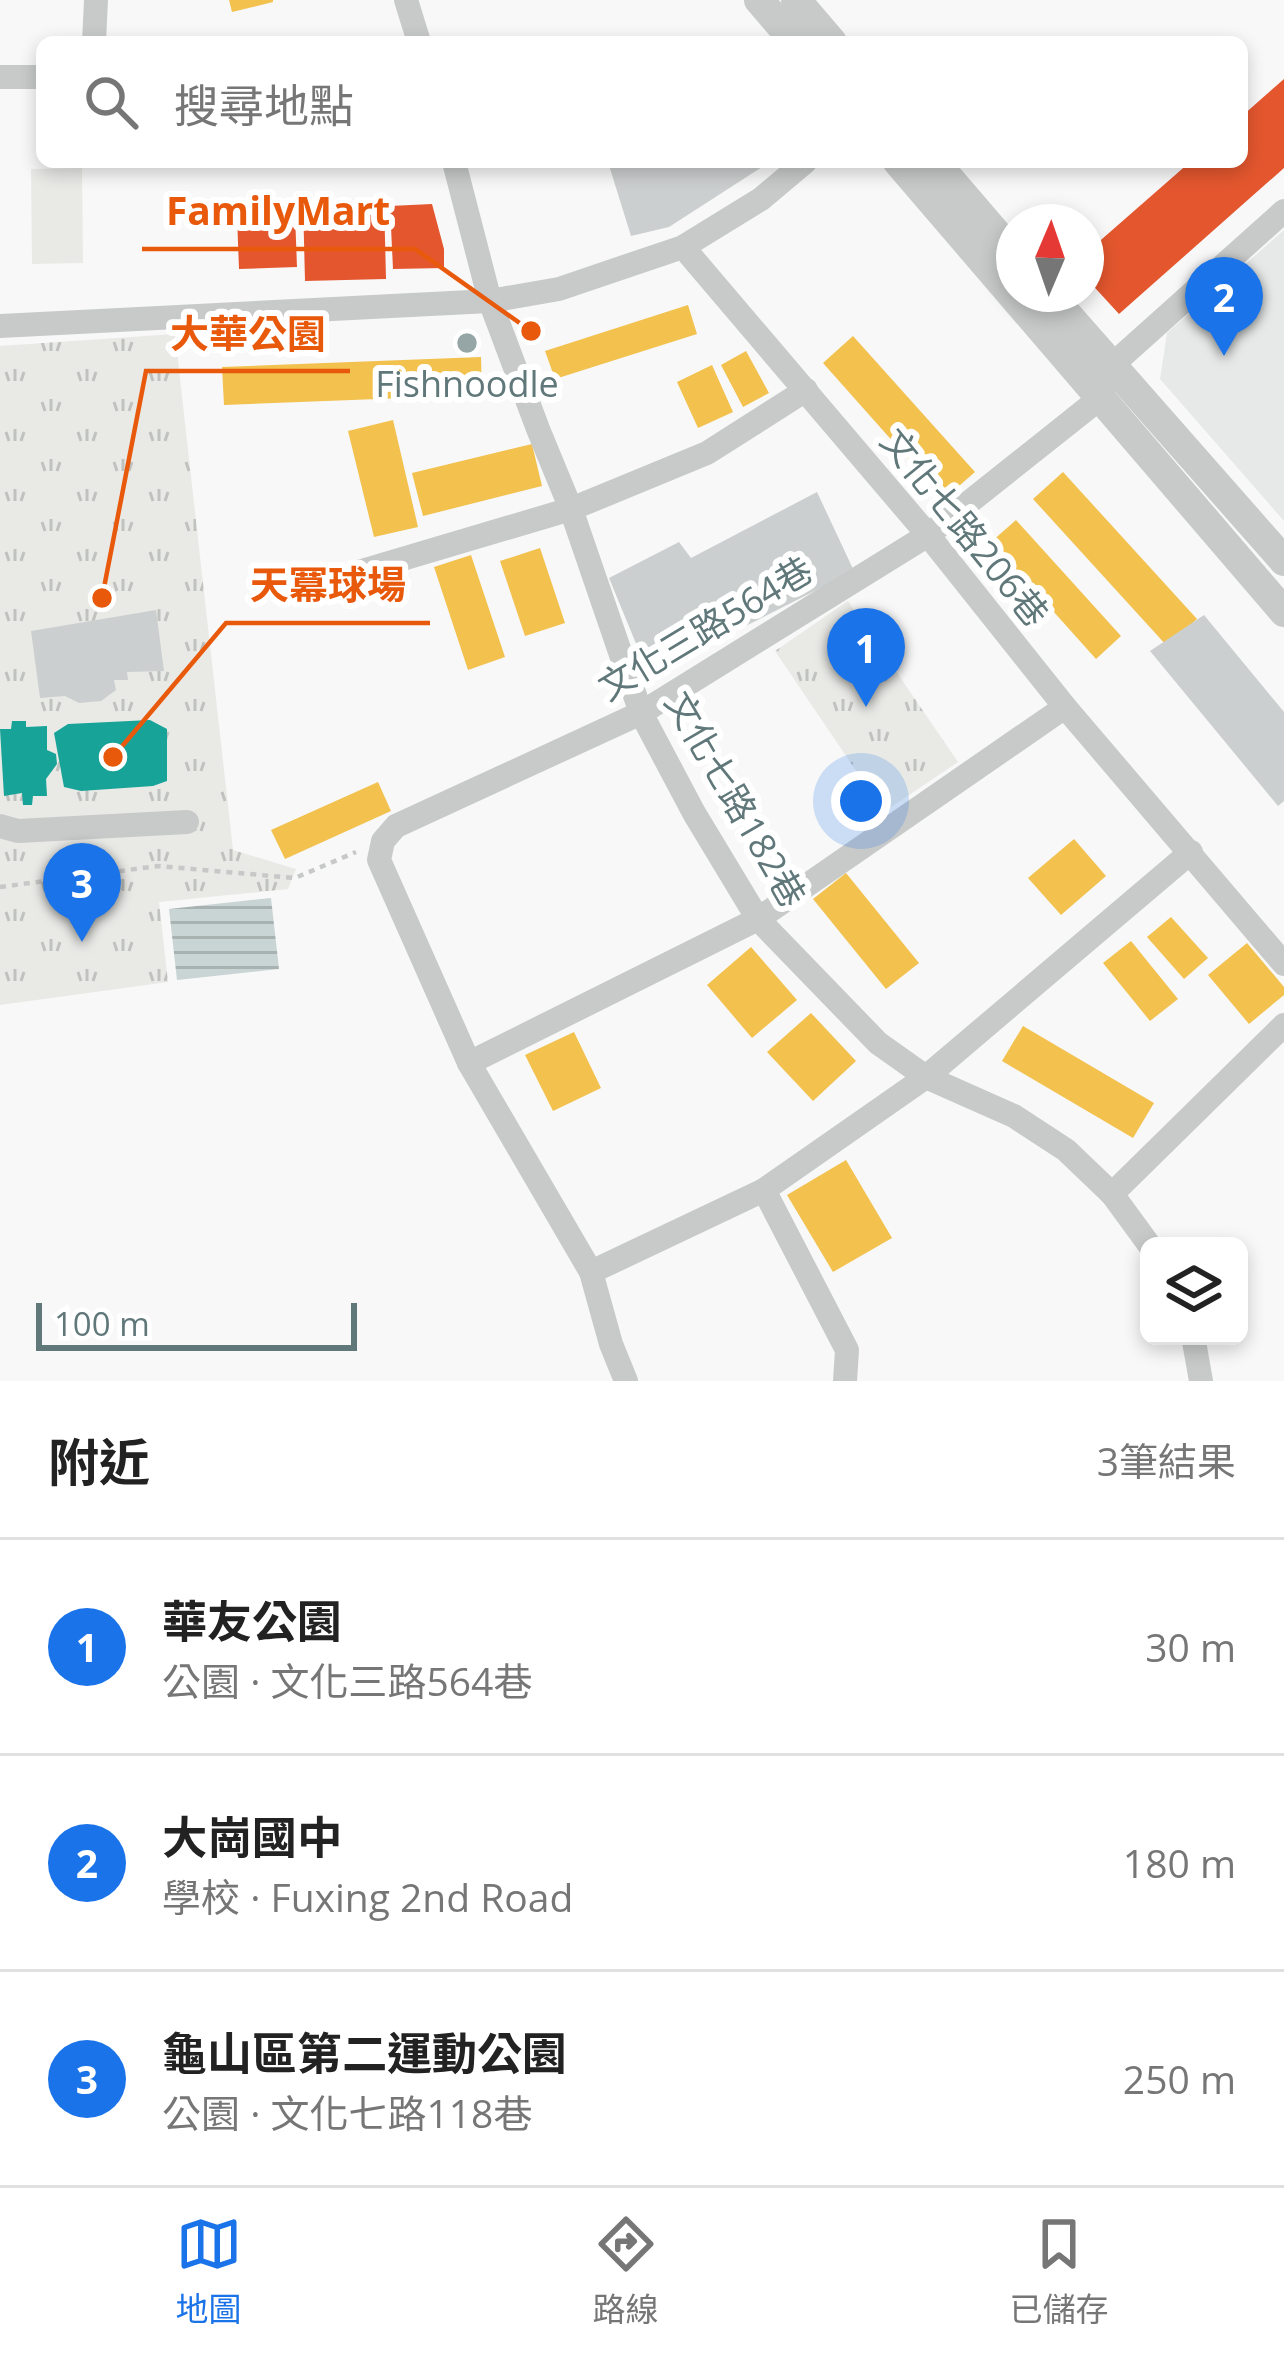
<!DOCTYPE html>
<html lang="zh-TW">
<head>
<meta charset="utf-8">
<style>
  body { margin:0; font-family:"Open Sans","Noto Sans TC",sans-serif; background:#f6f6f6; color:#222 }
  .controls { position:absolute; right:36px; bottom:36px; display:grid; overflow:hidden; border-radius:18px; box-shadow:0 6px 18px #0003 }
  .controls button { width:108px; height:108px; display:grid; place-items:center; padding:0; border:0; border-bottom:3px solid #e0e0e0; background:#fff; color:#222; font:60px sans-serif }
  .compass { position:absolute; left:996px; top:204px; width:108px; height:108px; border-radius:50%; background:#fff; box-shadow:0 6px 18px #0003; rotate:2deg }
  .scale { position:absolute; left:36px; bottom:30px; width:321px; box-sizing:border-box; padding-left:12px; border:6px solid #61787a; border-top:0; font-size:33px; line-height:42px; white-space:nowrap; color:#61787a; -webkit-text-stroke:9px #fff; paint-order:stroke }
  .you { position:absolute; left:861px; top:801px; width:42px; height:42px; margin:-30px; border:9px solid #fff; border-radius:50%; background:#1a73e8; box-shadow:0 0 0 18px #1a73e833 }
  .badge { display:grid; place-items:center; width:78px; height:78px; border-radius:50%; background:#1a73e8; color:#fff; font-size:39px; font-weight:700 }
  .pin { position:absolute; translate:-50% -99px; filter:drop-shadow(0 3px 6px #0008) }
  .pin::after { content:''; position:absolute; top:63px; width:42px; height:36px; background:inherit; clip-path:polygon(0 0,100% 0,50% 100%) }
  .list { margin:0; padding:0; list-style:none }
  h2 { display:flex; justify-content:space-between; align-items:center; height:156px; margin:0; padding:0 48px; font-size:51px }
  h2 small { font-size:39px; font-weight:400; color:#767676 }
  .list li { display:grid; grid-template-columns:78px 1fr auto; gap:36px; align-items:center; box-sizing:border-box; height:216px; padding:0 48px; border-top:3px solid #e0e0e0 }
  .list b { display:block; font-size:45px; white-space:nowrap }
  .list p { margin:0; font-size:39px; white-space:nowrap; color:#767676 }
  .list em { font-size:39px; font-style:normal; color:#767676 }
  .icon { flex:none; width:66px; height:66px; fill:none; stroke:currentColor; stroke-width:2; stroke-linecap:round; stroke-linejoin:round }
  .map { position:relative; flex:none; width:1284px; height:1381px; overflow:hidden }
  .search { position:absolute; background:#fff; box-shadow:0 6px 18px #0003; left:36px; right:36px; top:36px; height:132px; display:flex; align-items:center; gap:30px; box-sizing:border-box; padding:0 42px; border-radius:18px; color:#767676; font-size:45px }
  .sheet { height:804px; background:#fff }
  nav { display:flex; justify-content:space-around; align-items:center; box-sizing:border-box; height:168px; border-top:3px solid #e0e0e0; background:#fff; font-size:33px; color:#767676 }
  nav a { display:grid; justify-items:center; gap:6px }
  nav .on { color:#1a73e8 }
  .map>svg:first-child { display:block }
</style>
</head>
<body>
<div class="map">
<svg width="1284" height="1381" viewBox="0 0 1284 1381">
  <defs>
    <pattern id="grass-tufts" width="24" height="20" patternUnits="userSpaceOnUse" patternTransform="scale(3)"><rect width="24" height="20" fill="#e9eae6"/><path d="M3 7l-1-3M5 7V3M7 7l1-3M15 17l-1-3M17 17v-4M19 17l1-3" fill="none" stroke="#c0c2bf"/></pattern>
    <pattern id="water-rules" width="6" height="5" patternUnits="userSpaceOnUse" patternTransform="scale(3)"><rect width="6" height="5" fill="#c9d5d4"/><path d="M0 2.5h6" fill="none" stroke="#a7b2b1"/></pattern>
  </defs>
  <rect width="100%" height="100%" fill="#f8f8f8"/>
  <polygon fill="#e6e9e8" points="1284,230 1284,521 1160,379 1167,333"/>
  <g fill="url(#grass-tufts)">
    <polygon points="175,334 233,850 296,869 288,889 159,902 168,982 0,1005 0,346"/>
    <polygon points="848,601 958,762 884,812 775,651"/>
  </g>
  <polygon fill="#e9eae6" points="82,168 83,263 32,264 31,169"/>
  <polygon fill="url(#water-rules)" points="271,898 279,969 177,980 169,909"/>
  <g fill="#f2c14e">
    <polygon points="229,0 273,0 273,2 232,12"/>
    <polygon points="688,305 697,334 555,379 545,351"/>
    <polygon points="853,336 975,472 944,499 823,363"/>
    <polygon points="746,351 769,393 743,407 721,365"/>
    <polygon points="481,357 482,395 224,405 222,367"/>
    <polygon points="712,365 733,412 698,428 677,382"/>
    <polygon points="393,420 418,527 374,537 348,431"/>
    <polygon points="532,444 542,486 423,516 412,473"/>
    <polygon points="1063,472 1197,619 1167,646 1033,499"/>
    <polygon points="1016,520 1121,636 1096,659 991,542"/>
    <polygon points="540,548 565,623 525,636 500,561"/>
    <polygon points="471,555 505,657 468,670 434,567"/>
    <polygon points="378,782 391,811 285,859 271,830"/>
    <polygon points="1074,839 1106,876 1061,915 1028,878"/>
    <polygon points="846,873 919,963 886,989 813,899"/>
    <polygon points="1171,917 1208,958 1184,979 1147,937"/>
    <polygon points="1131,941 1178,999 1150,1021 1103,963"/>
    <polygon points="1247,943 1284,987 1284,995 1249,1024 1208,975"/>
    <polygon points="751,947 797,1000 752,1038 707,985"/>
    <polygon points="811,1013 856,1061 813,1101 767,1052"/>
    <polygon points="1023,1026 1154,1103 1133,1138 1002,1061"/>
    <polygon points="574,1032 601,1088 553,1111 525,1055"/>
    <polygon points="846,1160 892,1238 833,1272 787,1195"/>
  </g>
  <g fill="#e4572e">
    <polygon points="1284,79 1284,168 1119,314 1086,278 1086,253 1190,162 1242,162 1242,116"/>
    <polygon points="384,199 386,279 305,281 303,201"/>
    <polygon points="432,204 444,249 444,268 393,269 390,206"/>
    <polygon points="295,214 297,267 239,269 237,216"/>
  </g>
  <g fill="#17a398">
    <polygon points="150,720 167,729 167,781 153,786 81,791 64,787 54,733 68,724"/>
    <polygon points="12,721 26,721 26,727 47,726 47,750 56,754 57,764 46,779 47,796 33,796 32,805 23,805 22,793 4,796 0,729 11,729"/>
  </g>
  <g fill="#cccfcf">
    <polygon points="608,162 770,162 669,227 631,236"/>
    <polygon points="817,492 854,571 649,675 609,578 679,542 691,558"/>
    <polygon points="156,610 164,671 127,672 128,680 114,680 116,690 101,701 79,703 65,696 40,698 31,631"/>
    <polygon points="1204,615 1284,712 1284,801 1278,806 1150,651"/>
  </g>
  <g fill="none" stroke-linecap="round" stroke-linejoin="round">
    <polyline stroke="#c7c8c8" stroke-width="4.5" stroke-dasharray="6 6" stroke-linecap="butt" points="0,887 158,866 295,878 356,852"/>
    <g stroke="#c8caca" stroke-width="24">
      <polyline points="406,0 419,42"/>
      <polyline points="94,42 96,0"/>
      <polyline points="0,77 42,77"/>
      <polyline points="454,162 490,301 538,429 571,509 641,713 694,813 758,919 878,1043 926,1077 1014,1116 1066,1150 1112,1194 1150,1246"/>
      <polyline points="683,247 928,535 1065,707 1284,964"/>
      <polyline points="0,326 490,301 559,289 683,247 761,199 805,162"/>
      <polyline points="335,579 571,509 707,453 806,390"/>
      <polyline points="0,826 18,831 187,822"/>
      <polyline points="469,1063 758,919 1065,707"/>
      <polyline points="764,1190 847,1350 845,1381"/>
      <polyline points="1112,1194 1284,1025"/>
      <polyline points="591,1272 764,1190 926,1077 1191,852"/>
      <polyline points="1193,1336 1201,1381"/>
      <polyline points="626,1381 611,1344 591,1272 469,1063 379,860 383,841 396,826 641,713 928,535 1099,399 1111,366 1284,211"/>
    </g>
    <g stroke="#c8caca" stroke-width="30">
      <polyline points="759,0 795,42"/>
      <polyline points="796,0 832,42"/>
      <polyline points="898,162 1284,612"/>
      <polyline points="935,162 1014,254"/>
      <polyline points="1049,294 1284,561"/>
    </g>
  </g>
  <circle fill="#96a5a6" stroke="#fff" stroke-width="4.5" cx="467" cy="343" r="12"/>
  <g text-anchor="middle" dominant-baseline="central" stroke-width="12" stroke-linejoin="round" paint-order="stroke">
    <g font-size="36" fill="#61787a" stroke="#fff">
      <text x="467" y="383">Fishnoodle</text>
    </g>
    <g font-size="36" fill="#61787a" stroke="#fff">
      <text transform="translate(965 527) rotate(51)">文化七路206巷</text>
      <text transform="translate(705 628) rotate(-31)">文化三路564巷</text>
      <text transform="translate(736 799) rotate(60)">文化七路182巷</text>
    </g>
  </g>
  <path fill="none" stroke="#e8590c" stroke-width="4.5" d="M531 331L415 249H142M102 598L146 371H350M113 757L226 623H430"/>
  <g fill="#e8590c" stroke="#fff" stroke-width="4.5">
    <circle cx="531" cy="331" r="12"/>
    <circle cx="102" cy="598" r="12"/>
    <circle cx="113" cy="757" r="12"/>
  </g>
  <g font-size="39" text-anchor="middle" font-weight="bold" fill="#e8590c" stroke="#fff" stroke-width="12" stroke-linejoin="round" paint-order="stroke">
    <text x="278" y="225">FamilyMart</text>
    <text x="248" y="348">大華公園</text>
    <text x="328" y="599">天冪球場</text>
  </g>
</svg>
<div class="controls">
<button><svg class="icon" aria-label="layers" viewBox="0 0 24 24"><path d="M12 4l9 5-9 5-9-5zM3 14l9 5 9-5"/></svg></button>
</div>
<svg class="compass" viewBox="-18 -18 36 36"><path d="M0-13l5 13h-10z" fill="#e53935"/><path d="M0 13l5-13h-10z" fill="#767676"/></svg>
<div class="scale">100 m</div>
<div class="you"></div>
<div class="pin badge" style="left:866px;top:707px">1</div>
<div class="pin badge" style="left:1224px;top:356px">2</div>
<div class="pin badge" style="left:82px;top:942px">3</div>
<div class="search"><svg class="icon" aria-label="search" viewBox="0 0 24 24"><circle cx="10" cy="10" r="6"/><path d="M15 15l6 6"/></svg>搜尋地點</div>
</div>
<section class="sheet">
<h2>附近<small>3筆結果</small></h2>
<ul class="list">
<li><span class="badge">1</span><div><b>華友公園</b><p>公園 · 文化三路564巷</p></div><em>30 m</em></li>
<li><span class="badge">2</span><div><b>大崗國中</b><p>學校 · Fuxing 2nd Road</p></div><em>180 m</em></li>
<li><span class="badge">3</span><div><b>龜山區第二運動公園</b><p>公園 · 文化七路118巷</p></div><em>250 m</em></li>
</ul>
</section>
<nav>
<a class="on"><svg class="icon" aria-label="map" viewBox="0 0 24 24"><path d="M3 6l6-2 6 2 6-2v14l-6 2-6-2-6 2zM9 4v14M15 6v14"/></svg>地圖</a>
<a><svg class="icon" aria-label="directions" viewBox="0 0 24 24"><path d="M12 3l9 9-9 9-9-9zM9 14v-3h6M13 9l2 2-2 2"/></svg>路線</a>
<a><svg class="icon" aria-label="saved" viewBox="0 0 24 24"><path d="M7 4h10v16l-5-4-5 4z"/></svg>已儲存</a>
</nav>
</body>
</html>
